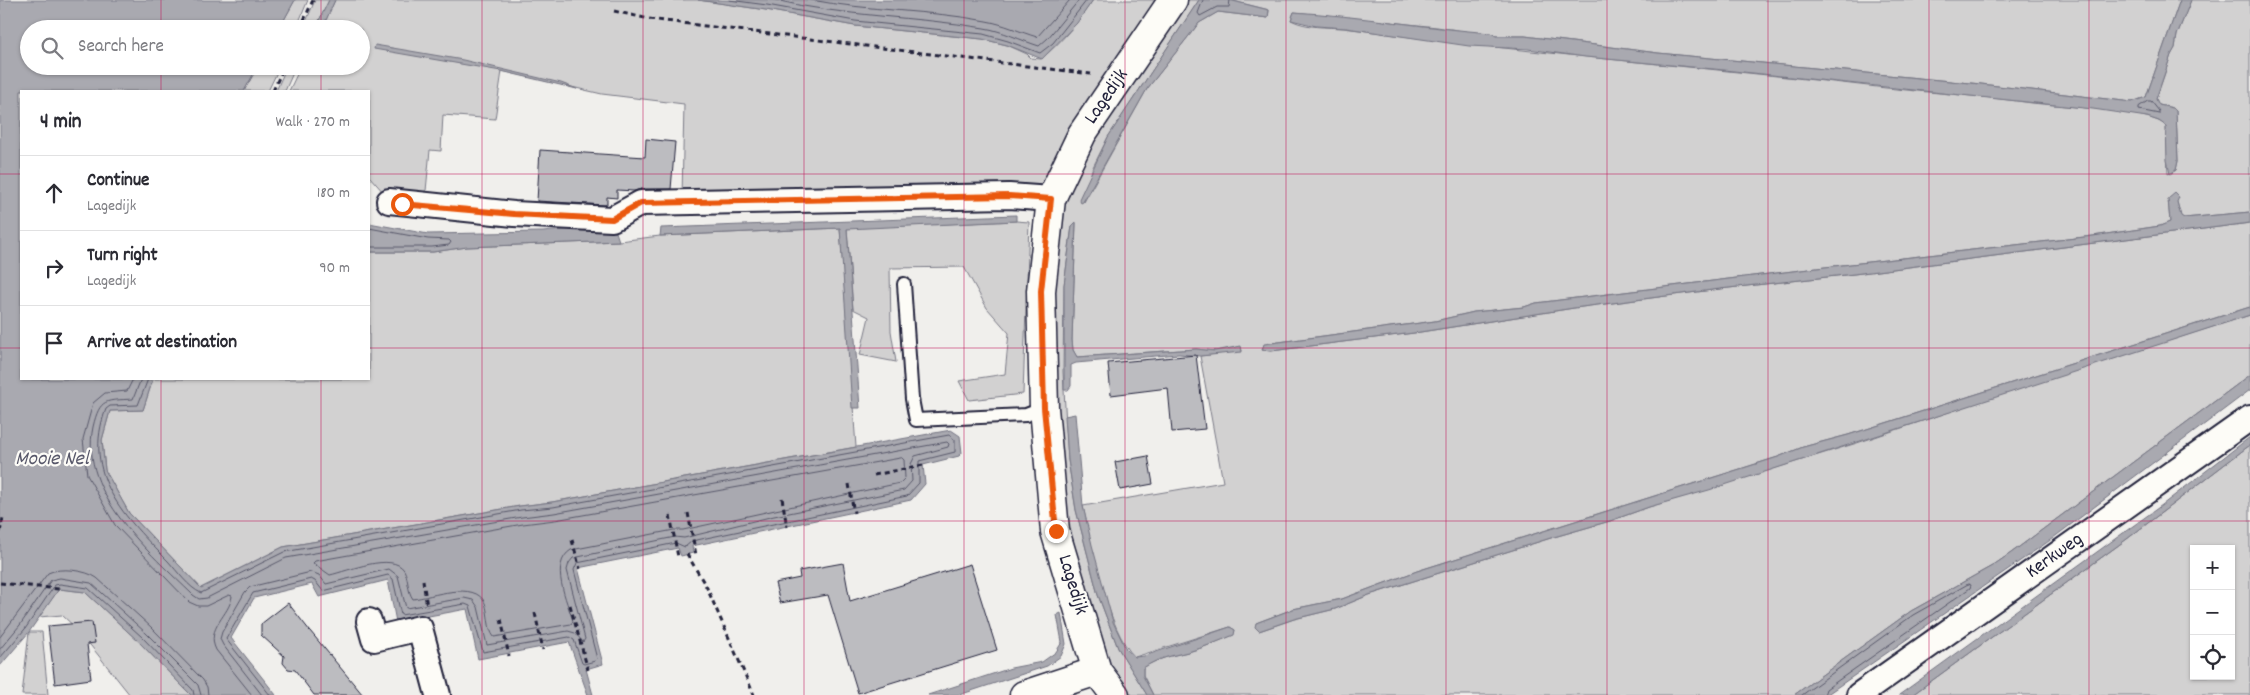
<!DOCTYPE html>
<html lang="en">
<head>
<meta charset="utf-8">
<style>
  body { margin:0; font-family:Dekko,sans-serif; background:#f2f2f3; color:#2b2b33 }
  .controls { position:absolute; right:15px; bottom:15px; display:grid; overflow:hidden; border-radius:0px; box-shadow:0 1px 4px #0004 }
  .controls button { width:45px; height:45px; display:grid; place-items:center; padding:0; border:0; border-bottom:1px solid #e1e1e2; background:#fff; color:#2b2b33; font:25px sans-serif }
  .stop { position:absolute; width:15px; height:15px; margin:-11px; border:4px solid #ea580c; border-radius:50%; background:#fff }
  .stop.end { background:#ea580c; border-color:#fff; box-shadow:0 1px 5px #0008 }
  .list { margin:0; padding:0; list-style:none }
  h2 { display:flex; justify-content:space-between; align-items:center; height:65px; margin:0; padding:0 20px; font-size:21px }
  h2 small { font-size:16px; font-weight:400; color:#7c7c81 }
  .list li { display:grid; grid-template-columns:32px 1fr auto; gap:15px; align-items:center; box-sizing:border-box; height:75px; padding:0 20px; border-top:1px solid #e1e1e2 }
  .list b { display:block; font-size:19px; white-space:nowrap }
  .list p { margin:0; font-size:16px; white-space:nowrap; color:#7c7c81 }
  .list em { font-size:16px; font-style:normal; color:#7c7c81 }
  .icon { flex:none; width:28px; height:28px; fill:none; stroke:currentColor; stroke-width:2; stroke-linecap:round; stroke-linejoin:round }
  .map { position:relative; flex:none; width:2250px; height:695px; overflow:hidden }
  .search { position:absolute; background:#fff; box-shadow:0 1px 4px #0004; left:20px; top:20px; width:350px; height:55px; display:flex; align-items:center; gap:12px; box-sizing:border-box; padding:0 18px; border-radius:28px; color:#7c7c81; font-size:19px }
  .panel { position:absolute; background:#fff; box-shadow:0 1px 4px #0004; left:20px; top:90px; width:350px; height:290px; border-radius:0px }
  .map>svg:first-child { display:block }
</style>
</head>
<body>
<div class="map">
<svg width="2250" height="695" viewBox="0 0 2250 695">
  <rect width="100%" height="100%" fill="#f0efec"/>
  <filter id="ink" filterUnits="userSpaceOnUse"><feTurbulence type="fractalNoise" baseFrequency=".02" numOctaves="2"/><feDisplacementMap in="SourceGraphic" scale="10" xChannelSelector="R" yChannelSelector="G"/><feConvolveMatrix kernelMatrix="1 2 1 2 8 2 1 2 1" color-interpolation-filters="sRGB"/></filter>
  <g filter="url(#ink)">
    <g fill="#d2d1d1" stroke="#7a7a86" fill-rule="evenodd">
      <polygon points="295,0 308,0 296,29 279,29"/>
      <polygon points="315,0 329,0 315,29 303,29"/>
      <path d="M335 0H698L766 10 855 26 982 39 1007 45 1027 54 1031 58 1041 59C1062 42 1078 22 1093 0H1157L1044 190 682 197 684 104 602 94 502 71 495 119 443 115 441 151 430 150 425 201 384 193 369 176V91H289L301 66H361V29H322Z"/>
      <path d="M1181 0H1199L1108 137 1092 169 1084 202 1147 89 1199 23 1218 12 1268 18 1269 10 1229 0H2180L2146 97 2132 102 1981 84 1658 53 1525 36H1496L1437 27 1294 12 1291 20C1306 28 1327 27 1343 28 1371 31 1399 36 1427 39 1579 58 1734 70 1886 88 1934 93 1983 96 2032 103 2057 106 2152 110 2166 126L2168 174 2176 170 2178 161 2176 111 2173 108 2159 105 2156 99 2171 55 2175 48 2177 35 2191 0H2250V212L2184 218 2181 217 2177 202 2171 197 2168 199 2170 222 2160 226 2093 236 1825 267 1536 303 1524 307 1474 312 1435 321 1271 343 1262 350 1271 351 1414 333 1574 308 1720 289 1854 274 2250 223V307L1848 435 1803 447 1778 457 1417 571 1342 599 1293 609 1256 623 1259 631 1294 619 1335 609 1369 595 1554 537 1610 521 1649 507 1857 443 2026 386 2250 315V375L2011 553 1992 566 1911 611 1794 695H1153L1143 675V668C1158 658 1171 656 1188 652 1203 648 1219 641 1233 635L1235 630 1230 627 1135 657C1108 632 1091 544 1083 506L1223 482 1200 356 1242 351 1241 347 1215 351 1196 349 1077 357 1073 350 1072 340 1076 223 1072 226 1064 285 1063 372 1068 460 1076 510 1098 595 1118 648 1147 695H1132L1104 655 1067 525 1048 306 1062 206 1076 165Z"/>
      <polygon points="258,66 280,66 268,91 244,91"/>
      <polygon points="287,66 296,66 285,91 276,91"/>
      <polygon points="1016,221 1029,222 1023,394 969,400 959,381 1005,374 1009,333 987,308 964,267 890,268 891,331 896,362 860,355 869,317 853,309 847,228"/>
      <polygon points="840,228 856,447 552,502 520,506 283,547 201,588 129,513 105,470 102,440 110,411 143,410 153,379 369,379 369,252 433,252 467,247 619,241 660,236"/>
      <path d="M2250 445V695H1912L2127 539ZM2194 549H2231V676H2194Z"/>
      <polygon points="59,589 85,592 138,641 191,695 130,695 79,631 62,615 39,617"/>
      <polygon points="29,632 42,632 48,695 22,695"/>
    </g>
    <g fill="#a9a9b0" stroke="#737381">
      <polygon points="0,0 295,0 279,29 29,29 29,66 258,66 244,91 21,91 21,379 153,379 143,410 110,411 102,440 105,470 129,513 201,588 283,547 520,506 552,502 951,430 960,436 962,453 959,456 923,465 925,484 911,500 692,546 693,553 681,556 678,548 578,568 603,664 586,669 593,695 588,695 569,642 478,659 467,609 396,622 388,580 319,597 312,584 254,598 231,638 276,695 191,695 138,641 85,592 59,589 29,632 0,666"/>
      <polygon points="329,0 335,0 322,29 315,29"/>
      <polygon points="698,0 1093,0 1077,23 1042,59 1007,45 982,39 855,26 766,10"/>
      <polygon points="1199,0 1229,0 1269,10 1268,18 1218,12 1199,23 1147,89 1083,202 1081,203 1079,199 1108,137"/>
      <path d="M2180 0H2191L2177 35 2175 48 2171 55 2156 99 2159 105 2173 108 2176 111 2178 161 2176 170 2170 174 2167 160 2166 126 2159 121 2147 117 2093 109 1724 70 1585 57 1528 49 1469 46 1346 28 1316 26 1291 20 1294 12C1360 16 1426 28 1491 33L1496 36H1525L1658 53 1981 84 2132 102 2146 97Z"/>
      <polygon points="375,45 463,60 561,83 577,89 501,71 374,49"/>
      <polygon points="2175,193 2179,197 2177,202 2181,216 2184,218 2250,212 2250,223 1854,274 1720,289 1574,308 1414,333 1271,351 1262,350 1264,344 1435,321 1474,312 1524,307 1536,303 1825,267 2093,236 2160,226 2170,222 2168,199"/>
      <polygon points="1016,215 1016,221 847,229 860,408 852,408 840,228 660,236 661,228"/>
      <polygon points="1076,222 1072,340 1073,350 1077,357 1196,349 1215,351 1241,346 1242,352 1200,356 1179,354 1076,363 1071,365 1071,386 1068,390 1064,390 1064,285 1072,226"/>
      <polygon points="369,223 428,234 543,232 582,228 616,232 619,241 467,247 433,252 369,252"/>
      <polygon points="2250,307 2250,315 1709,490 1649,507 1610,521 1554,537 1369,595 1335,609 1294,619 1259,631 1255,627 1256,623 1293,609 1342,599 1417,571 1778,457 1803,447 1848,435"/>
      <polygon points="2250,375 2250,390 2049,541 1826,695 1794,695 1911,611 1992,566 2011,553"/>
      <path d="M1075 414 1083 506 1092 545 1113 622 1126 649 1135 657 1144 656 1230 627 1235 630 1234 635C1219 641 1203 648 1188 652 1171 656 1158 658 1143 668V676L1153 695H1147L1118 648 1098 595 1076 510 1068 460 1065 416Z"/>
      <polygon points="2250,437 2250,445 2127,539 1912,695 1899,695 2162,505"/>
      <polygon points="1061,613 1066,644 1061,656 1047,666 959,695 928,695 1011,668 1042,662 1056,652 1062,642 1057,615"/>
    </g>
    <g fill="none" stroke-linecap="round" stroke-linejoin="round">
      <g stroke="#58586a" stroke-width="1">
        <polyline points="729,0 767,5 855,21 983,34 1008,41 1040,53 1053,43 1087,0"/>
        <path d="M775 0C844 17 914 16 984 28 1003 31 1020 40 1039 46L1048 38 1079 0"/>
        <path d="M811 0C869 11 929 10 986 21 1004 24 1020 32 1037 37L1070 0"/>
        <polyline points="1203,0 1198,13 1200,16 1217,7 1229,7 1230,0"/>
        <polygon points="2148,101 2151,101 2159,111 2159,114 2139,110 2139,107"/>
        <polyline points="369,228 428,239 449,240 451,242 449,245 432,247 369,247"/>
        <path d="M133 379 127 391 105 393 93 403 83 439 87 475 115 525 189 602 198 606H206L229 595 232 596C230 615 205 628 216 650L252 695"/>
        <path d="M141 379 133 399C106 401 100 397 93 427 79 494 150 553 193 595L199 599 207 598 286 558 522 517 554 513 947 442 949 444 948 447 915 456 911 464 912 481 904 490 774 516 684 538 675 537 573 558 569 563 567 570 585 639 583 642 575 633 568 631 487 645 478 607 473 600 464 598 406 608 398 576 389 569 326 584 319 575 311 572 250 587 245 592 222 632 220 639 223 645 262 695"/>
        <path d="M148 379 138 405 110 406 106 409C81 474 125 518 168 561 177 571 189 588 201 593L284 552 521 510 553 507 949 435 955 440V452L919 461V483L907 496 692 541 685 547 676 543 577 563 574 570 597 659 595 661 584 664 582 663 574 640 569 637 483 652 470 606 465 604 401 615 393 579 388 575 323 591 315 581 311 579 253 593 226 639 270 695"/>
        <path d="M902 458 904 460 905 478 900 483 683 530H674L571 550C549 564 567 601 573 621L571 624 494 637C487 628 489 614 485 603 475 580 431 597 413 599 407 591 409 579 404 570 392 552 348 571 330 575L313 563 315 561 523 524 555 520Z"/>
        <path d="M0 637 48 573C60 567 86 570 97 578L151 627 203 680 207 687 208 695"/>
        <polyline points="0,649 20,625 51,580 60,578 91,583 146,633 198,685 201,695"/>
        <polyline points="0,658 25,629 55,585 60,584 88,588 142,637 193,690 194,695"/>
        <polyline points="1802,695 1913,615 1968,584 1971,585 1970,588 1826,689 1824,695"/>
      </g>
    </g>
    <g fill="#bcbcc0" stroke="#22223b">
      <polygon points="646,139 675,142 671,189 641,189 634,191 617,190 617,198 607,197 607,204 605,205 537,201 540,150 645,157"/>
      <polygon points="1196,355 1205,429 1172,432 1168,388 1111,395 1108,363"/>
      <polygon points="1148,456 1153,484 1120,490 1115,462"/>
      <polygon points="843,563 850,601 970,564 997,650 858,693 828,595 780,603 775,583 800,578 799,571"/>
      <polygon points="288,603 310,631 363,695 314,695 295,670 288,669 283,663 284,656 261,635 261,624"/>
      <polygon points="92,622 95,643 87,644 91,679 55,684 48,626"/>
    </g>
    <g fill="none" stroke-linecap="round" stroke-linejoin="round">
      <defs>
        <polyline id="service" points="904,284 912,399 916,420 1026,415 1044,408"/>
        <g id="minor">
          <polyline points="389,201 514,214 612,219 641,203 1009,196 1051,199"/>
          <polyline points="369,621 374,639 420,628 438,695"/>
          <path id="s1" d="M1859 695 2250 418"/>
        </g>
        <g id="tertiary">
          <polyline points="1024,695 1097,671"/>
          <path id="s2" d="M1115 695 1097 671 1055 531 1044 408 1041 291 1051 199 1082 134 1173 0"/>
        </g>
      </defs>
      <use href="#service" stroke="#22223b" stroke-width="16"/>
      <use href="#minor" stroke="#22223b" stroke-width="28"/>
      <use href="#tertiary" stroke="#22223b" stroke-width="31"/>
      <g stroke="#22223b" stroke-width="3" stroke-dasharray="5 4" stroke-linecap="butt">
        <polyline points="614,11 649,19 1091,74"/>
        <polyline points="300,29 313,0"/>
        <polyline points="273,91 284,66"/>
        <polyline points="874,475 923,465"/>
        <polyline points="849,484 854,513"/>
        <polyline points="782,498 787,527"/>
        <polyline points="688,513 696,555"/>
        <polyline points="670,515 678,557"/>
        <polyline points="0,532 3,518"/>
        <polyline points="572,540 580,569"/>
        <polyline points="687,554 707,588 754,695"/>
        <polyline points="423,580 427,607"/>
        <polyline points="0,583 59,589"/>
        <polyline points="570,605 588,670"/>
        <polyline points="535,613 543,650"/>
        <polyline points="501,619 509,656"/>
      </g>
      <use href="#service" stroke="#fdfcf7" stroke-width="12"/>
      <use href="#minor" stroke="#fdfcf7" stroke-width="24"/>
      <use href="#tertiary" stroke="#fdfcf7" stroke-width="28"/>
    </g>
  </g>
  <g fill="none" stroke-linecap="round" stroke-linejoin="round" filter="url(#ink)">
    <polyline stroke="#ea580c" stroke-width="6" points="402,204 514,214 612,219 641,203 1009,196 1051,199 1041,291 1044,408 1056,531"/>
  </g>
  <path fill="none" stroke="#c2185b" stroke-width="1" stroke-opacity="0.55" d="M161 0V29M321 0V29M482 0V695M643 0V695M804 0V695M964 0V695M1125 0V695M1286 0V695M1446 0V695M1607 0V695M1768 0V695M1929 0V695M2089 0V695M161 66V91M321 66V91M0 174H21M369 174H2250M0 348H21M369 348H2250M161 379V695M321 379V695M0 521H2250"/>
  <g text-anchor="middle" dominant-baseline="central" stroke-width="4.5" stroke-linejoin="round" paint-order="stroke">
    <g font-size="20" fill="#22223b" stroke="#fdfcf7">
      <text stroke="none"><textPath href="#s2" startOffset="626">Lagedijk</textPath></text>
      <text stroke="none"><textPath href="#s1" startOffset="240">Kerkweg</textPath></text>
      <text transform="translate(1072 585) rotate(73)">Lagedijk</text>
    </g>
    <g font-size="21" font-style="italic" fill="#58586a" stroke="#fdfcf7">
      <text x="52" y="460">Mooie Nel</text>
    </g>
  </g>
</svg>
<div class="controls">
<button>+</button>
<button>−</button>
<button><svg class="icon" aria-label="locate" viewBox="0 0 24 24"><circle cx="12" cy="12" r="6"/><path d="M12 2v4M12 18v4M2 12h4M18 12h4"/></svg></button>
</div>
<div class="stop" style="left:402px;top:204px"></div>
<div class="stop end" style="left:1056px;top:531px"></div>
<div class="search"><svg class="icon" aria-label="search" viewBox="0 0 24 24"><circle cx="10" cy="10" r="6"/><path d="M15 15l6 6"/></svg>Search here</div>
<section class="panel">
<h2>4 min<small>Walk · 270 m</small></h2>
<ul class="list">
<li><svg class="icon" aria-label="ahead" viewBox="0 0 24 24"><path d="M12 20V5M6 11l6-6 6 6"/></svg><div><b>Continue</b><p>Lagedijk</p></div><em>180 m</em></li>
<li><svg class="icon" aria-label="right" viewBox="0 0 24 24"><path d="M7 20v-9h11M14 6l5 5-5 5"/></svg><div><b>Turn right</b><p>Lagedijk</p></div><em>90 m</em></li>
<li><svg class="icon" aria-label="arrive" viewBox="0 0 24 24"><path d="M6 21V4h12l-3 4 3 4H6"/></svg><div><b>Arrive at destination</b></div></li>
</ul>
</section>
</div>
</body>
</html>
